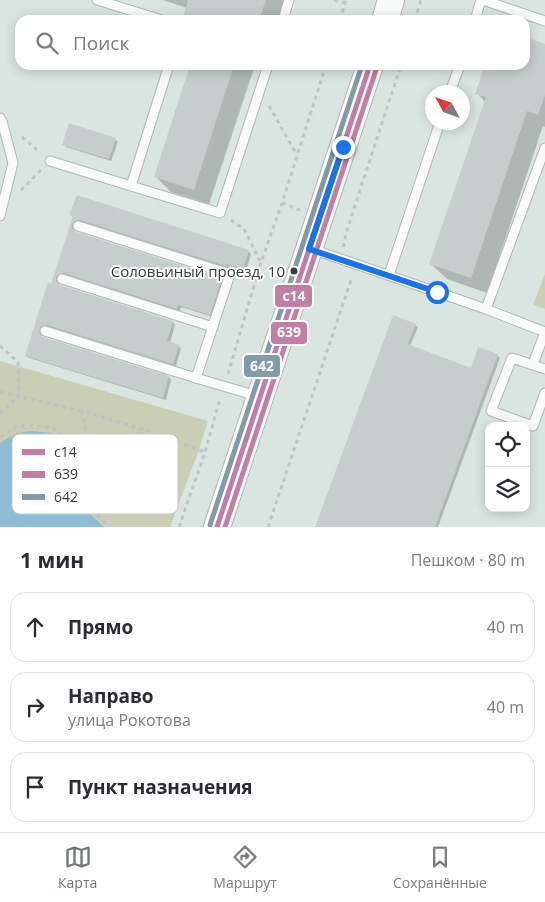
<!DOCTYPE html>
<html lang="ru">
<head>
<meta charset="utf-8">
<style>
  body { margin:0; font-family:"Open Sans",sans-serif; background:#f7f7f7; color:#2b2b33 }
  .controls { position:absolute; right:15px; bottom:15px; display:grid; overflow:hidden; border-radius:10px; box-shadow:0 2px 12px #0003 }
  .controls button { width:45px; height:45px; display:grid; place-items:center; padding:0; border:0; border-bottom:1px solid #e1e1e2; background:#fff; color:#2b2b33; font:25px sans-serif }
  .compass { position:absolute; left:425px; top:85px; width:45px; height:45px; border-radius:50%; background:#fff; box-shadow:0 2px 12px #0003; rotate:310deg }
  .stop { position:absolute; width:15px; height:15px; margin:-11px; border:4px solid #1a73e8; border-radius:50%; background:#fff }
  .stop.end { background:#1a73e8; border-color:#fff; box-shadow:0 1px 5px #0008 }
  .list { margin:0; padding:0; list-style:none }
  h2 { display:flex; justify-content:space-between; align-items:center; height:65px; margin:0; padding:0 20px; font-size:21px }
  h2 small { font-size:16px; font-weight:400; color:#7c7c81 }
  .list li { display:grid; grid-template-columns:32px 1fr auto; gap:15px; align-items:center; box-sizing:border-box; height:70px; margin:0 10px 10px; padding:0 10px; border:1px solid #e1e1e2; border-radius:15px }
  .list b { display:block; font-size:19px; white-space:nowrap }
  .list p { margin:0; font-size:16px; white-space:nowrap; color:#7c7c81 }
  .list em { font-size:16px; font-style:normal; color:#7c7c81 }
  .icon { flex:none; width:28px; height:28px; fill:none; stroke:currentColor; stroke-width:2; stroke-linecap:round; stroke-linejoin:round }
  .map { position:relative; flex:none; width:545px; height:527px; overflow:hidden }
  .search { position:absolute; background:#fff; box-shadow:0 2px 12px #0003; left:15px; right:15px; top:15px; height:55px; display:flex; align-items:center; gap:12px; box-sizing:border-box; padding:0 18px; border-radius:15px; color:#7c7c81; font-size:19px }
  .sheet { height:305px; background:#fff }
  nav { display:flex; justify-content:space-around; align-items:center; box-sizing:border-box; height:70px; border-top:1px solid #e1e1e2; background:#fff; font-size:14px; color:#7c7c81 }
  nav a { display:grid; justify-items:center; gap:2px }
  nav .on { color:#6f7875 }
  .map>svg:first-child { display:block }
</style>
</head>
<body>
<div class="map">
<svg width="545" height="527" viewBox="0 0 545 527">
  <rect width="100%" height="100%" fill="#dae5e1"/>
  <g fill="#caceb4">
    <polygon points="545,274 545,309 533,305"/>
    <polygon points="0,361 208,421 199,450 170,527 0,527"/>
  </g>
  <polygon fill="#8ebcd7" points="31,431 52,433 71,447 76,468 78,493 92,516 104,527 0,527 0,443 17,433"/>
  <g fill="#0003" fill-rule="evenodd">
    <polygon points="163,0 286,0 279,20 185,20 187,8"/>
    <polygon points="525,39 545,45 545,127 543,126 487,293 447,279 431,264 485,102 477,93 486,65 525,65"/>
    <polygon points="191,65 255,65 209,204 171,192 155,176"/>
    <polygon points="115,139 118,142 111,161 66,147 64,144"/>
    <path d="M70 214 248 251 251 254 246 271 230 266 229 268 83 222H79L74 226V232L221 279 224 282 213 317 181 307 180 311 67 275H63L58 279V285L60 286 173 322 175 325 170 343 178 346 181 348 176 366 50 327H46L41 332V337L169 377 171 380 166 400 29 358 26 355 52 285 74 218ZM66 270 58 277V274Z"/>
    <polygon points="415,325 418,327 410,346 471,370 497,355 500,358 438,527 316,527"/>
  </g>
  <g fill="#c5cecd">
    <polygon points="188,0 266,0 259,20 182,20"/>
    <polygon points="525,37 545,44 545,95 538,115 527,111 471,278 429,264 486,97 475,94 485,65 525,65"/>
    <polygon points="190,65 234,65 194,190 154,177"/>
    <polygon points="69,123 116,138 109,159 62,145"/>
    <polygon points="77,195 249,250 243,269 227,264 226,266 80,220 76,220 72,224 72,228 76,232 222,278 210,315 178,305 177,309 64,273 60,273 56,277 56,281 60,285 173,321 167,341 179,345 173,364 47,325 41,326 39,330 40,335 43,337 169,376 163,398 25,356 48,282 51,284 73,216 69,215"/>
    <polygon points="393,315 416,324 408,344 471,368 478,347 498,354 435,527 315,527"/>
  </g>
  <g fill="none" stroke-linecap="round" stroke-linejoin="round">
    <defs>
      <g id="lane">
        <polyline points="97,0 162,20"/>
        <polyline points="483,0 545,21"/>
        <polyline points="283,20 289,0"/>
        <polyline points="475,20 481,0"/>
        <polyline points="169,65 131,186 220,213 268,65"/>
        <polyline points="450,92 460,65"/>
        <polyline points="0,118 2,121 13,163 0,216"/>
        <polyline points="50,161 131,186"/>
        <polyline points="78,226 230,274 196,378 257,396"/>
        <polyline points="312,249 486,309 545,332 533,364"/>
        <polyline points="389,275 440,122"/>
        <polyline points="62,279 213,327"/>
        <polyline points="486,309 545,148"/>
        <polyline points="45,331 196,378"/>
        <polyline points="545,369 512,358 491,411 533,426 545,393"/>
      </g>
      <g id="secondary">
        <polyline points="385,20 391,0"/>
        <polyline points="217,527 370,65"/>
      </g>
    </defs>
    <use href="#lane" stroke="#b0b8b6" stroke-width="11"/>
    <use href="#secondary" stroke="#b0b8b6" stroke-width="28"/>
    <g stroke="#c0c3c2" stroke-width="3" stroke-dasharray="4 4" stroke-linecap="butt">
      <polyline points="334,0 345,3"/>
      <polyline points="340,20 346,0"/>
      <polyline points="415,20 421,0"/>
      <polyline points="269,106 297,155"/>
      <polyline points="22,137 40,152"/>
      <polyline points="21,190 41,170"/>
      <polyline points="282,203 300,210"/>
      <polyline points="231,220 244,229 260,261"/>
      <polyline points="343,247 347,230 401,65"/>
      <polyline points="0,346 18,362 19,396 0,413"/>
      <polyline points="228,374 261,262 282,203 326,65"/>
      <polyline points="0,392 82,411 145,430 205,452"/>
      <polyline points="82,411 91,461 145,430"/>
      <polyline points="0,437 16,427 30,425 53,428 74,442 81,467 82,492 96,514 110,527"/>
      <polyline points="83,489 91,461"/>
      <polyline points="179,527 205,452 220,399"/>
      <polyline points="268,527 352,277"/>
    </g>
    <use href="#lane" stroke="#f9fbfa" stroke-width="9"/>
    <use href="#secondary" stroke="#f9fbfa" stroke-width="26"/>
    <defs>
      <polyline id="bus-1" points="217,527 370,65"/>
      <polyline id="bus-2" points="225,527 377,67"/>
      <polyline id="bus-3" points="210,525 362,65"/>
    </defs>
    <use href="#bus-1" stroke="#fff" stroke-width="9"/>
    <use href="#bus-2" stroke="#fff" stroke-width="9"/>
    <use href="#bus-3" stroke="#fff" stroke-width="9"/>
    <use href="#bus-1" stroke="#c37ea5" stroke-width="5"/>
    <use href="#bus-2" stroke="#c37ea5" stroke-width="5"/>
    <use href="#bus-3" stroke="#839aa7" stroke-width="5"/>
  </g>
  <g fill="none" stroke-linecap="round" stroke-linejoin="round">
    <polyline stroke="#1a73e8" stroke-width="6" points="343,147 309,249 437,292"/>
  </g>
  <circle fill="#363d3b" stroke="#fff" stroke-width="2" cx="294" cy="271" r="4.5"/>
  <g text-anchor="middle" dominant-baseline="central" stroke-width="4" stroke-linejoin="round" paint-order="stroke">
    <g font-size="15" fill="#363d3b" stroke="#fff" text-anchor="end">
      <text x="285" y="271">Соловьиный проезд, 10</text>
    </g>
  </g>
  <rect x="12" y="434" width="166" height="80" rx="8" fill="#fff" stroke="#c3c5c4" stroke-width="1"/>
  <rect x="22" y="449" width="23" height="6" fill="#c37ea5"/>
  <rect x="22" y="471" width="23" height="7" fill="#c37ea5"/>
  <rect x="22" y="494" width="23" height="6" fill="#839aa7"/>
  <g font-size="14" fill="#363d3b">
    <text x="54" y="457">с14</text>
    <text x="54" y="479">639</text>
    <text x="54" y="502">642</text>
  </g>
  <g stroke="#fff" stroke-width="2">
    <rect x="274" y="284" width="39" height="24" rx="5" fill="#c37ea5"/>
    <rect x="270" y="321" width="38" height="24" rx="5" fill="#c37ea5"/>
    <rect x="243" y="354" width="38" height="24" rx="5" fill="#839aa7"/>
  </g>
  <g font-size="14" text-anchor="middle" font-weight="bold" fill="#fff">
    <text x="294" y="301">с14</text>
    <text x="289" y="337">639</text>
    <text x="262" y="371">642</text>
  </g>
</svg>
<div class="controls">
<button><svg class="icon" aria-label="locate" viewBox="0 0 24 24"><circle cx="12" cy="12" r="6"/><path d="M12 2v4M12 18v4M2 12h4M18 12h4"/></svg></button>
<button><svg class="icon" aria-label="layers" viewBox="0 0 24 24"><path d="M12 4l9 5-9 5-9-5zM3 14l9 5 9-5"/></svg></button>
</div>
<svg class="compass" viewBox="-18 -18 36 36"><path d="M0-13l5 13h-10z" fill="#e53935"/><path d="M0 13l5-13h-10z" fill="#7c7c81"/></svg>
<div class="stop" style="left:437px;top:292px"></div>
<div class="stop end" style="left:343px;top:147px"></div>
<div class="search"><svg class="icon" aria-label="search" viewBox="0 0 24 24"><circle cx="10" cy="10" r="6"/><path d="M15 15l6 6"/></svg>Поиск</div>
</div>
<section class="sheet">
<h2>1 мин<small>Пешком · 80 m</small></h2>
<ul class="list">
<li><svg class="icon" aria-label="ahead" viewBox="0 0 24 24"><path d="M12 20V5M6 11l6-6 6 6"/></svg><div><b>Прямо</b></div><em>40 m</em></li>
<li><svg class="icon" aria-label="right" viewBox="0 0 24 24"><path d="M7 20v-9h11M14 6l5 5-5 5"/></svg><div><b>Направо</b><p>улица Рокотова</p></div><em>40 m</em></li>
<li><svg class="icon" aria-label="arrive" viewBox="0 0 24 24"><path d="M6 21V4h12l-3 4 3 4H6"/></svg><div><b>Пункт назначения</b></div></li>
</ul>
</section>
<nav>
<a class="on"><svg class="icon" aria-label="map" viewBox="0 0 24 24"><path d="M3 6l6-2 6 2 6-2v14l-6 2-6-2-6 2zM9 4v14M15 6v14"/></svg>Карта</a>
<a><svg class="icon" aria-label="directions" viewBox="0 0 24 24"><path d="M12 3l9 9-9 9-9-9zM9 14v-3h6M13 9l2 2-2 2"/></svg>Маршрут</a>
<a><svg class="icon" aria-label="saved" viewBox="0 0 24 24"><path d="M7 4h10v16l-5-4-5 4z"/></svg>Сохранённые</a>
</nav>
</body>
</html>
